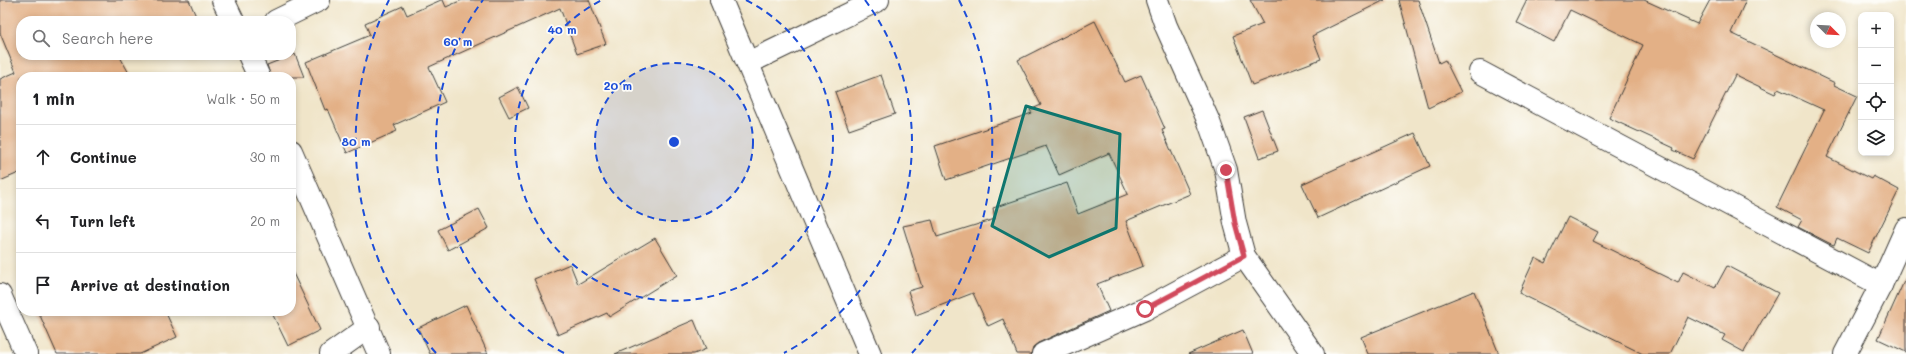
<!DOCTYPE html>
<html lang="en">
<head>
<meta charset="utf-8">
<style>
  body { margin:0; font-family:Mali,sans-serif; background:#f6f6f6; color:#202124 }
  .controls { position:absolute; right:12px; top:12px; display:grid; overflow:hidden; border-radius:8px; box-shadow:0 2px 6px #0003 }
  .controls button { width:36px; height:36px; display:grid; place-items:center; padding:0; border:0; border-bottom:1px solid #e0e0e0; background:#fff; color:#202124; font:20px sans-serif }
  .compass { position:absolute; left:1810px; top:12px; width:36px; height:36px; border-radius:50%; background:#fff; box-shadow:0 2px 6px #0003; rotate:114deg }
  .stop { position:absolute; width:12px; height:12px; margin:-9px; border:3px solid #d1495b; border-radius:50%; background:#fff }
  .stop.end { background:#d1495b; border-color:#fff; box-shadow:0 1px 4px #0008 }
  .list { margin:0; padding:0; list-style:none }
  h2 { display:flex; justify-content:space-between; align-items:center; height:52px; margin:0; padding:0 16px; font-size:17px }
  h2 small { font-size:13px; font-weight:400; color:#757577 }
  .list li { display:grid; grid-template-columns:26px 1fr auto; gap:12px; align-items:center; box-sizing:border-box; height:64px; padding:0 16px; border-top:1px solid #e0e0e0 }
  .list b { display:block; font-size:15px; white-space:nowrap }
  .list em { font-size:13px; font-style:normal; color:#757577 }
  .icon { flex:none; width:22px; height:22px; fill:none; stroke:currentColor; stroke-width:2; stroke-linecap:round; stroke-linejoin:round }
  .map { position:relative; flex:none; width:1906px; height:354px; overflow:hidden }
  .search { position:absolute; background:#fff; box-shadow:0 2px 6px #0003; left:16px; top:16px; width:280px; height:44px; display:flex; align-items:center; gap:10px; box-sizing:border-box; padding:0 14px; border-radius:16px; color:#757577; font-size:15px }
  .panel { position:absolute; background:#fff; box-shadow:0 2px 6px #0003; left:16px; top:72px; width:280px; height:244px; border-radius:16px }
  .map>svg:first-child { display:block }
</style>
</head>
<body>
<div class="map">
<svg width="1906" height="354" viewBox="0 0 1906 354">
  <rect width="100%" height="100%" fill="#fdfcf7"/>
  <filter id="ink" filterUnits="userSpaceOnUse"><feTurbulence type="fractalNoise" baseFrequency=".025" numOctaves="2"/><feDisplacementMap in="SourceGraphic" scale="8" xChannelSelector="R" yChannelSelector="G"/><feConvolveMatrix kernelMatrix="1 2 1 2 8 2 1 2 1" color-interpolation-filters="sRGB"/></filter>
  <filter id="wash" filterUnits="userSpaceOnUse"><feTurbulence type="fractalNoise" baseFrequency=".012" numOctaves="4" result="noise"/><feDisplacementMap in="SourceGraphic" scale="16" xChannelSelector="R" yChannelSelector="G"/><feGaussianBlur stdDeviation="0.9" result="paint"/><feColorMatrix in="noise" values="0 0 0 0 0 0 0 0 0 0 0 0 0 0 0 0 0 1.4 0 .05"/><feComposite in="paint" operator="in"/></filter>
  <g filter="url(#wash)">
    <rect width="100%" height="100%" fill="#f0e5c9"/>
    <g id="blocks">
      <g fill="#e3b086">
        <polygon points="0,0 189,0 198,21 21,21 21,55 119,55 131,77 21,77 21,172 0,181 0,79 16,72 0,33"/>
        <polygon points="441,0 443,0 446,7 462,0 589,0 606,44 577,54 560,8 429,67 445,102 394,125 397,131 347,153 328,109 325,110 306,62 370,35 365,23 403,6 407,15"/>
        <polygon points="1250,0 1385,0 1312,36 1321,59 1252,85 1233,36 1263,24"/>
        <polygon points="1399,0 1418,0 1439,63 1445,60 1461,92 1428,108"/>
        <polygon points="1527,0 1644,0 1697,24 1710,0 1746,0 1731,33 1835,83 1834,85 1857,96 1827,157 1871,179 1873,176 1899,190 1868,253 1837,238 1834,245 1829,243 1798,227 1802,220 1777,207 1824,110 1778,89 1775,94 1735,75 1693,159 1673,150 1674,148 1609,118 1643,45 1570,10 1554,42 1516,22"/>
        <polygon points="1095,21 1125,82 1141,75 1165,129 1162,130 1190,194 1126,221 1143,266 1097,284 1109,311 1038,343 1033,347 1031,354 1017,354 1003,319 988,326 973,293 916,315 908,291 922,287 903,226 932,220 937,237 995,219 993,208 1067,183 1078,214 1128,194 1109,153 1059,175 1046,146 946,180 935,146 1032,113 1030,110 1041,105 1018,60"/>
        <polygon points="295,54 304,77 271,77 267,65"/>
        <polygon points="881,75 895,114 849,130 835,92"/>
        <polygon points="518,87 528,108 509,117 499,97"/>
        <polygon points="1262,110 1278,151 1259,158 1244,117"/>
        <polygon points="1415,133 1430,166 1318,218 1302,184"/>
        <polygon points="479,209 489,228 448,250 438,230"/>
        <polygon points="1568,217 1598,232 1593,241 1678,283 1683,272 1715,288 1727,266 1778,293 1744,352 1722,340 1725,335 1688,317 1670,354 1643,354 1519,293 1535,258 1545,263"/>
        <polygon points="655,238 677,275 609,317 607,313 558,335 534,279 570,264 578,284"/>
        <polygon points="291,269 320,330 288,346 271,311 291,311"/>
        <polygon points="1906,277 1906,352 1878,339"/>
        <polygon points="1474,291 1499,354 1368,354 1361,337"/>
        <polygon points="466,305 488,354 430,354 418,328"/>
        <polygon points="38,311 165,311 177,337 140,354 57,354"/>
        <polygon points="694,320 706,349 694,354 615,354"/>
        <polygon points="1243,330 1253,354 1188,354"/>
      </g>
    </g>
  </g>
  <g filter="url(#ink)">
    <use href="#blocks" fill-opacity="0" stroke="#3c3a36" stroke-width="1"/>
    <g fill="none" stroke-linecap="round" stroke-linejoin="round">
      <defs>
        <g id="street">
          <polyline points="223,0 233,21"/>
          <polyline points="721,0 870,354"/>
          <polyline points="1157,0 1166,26 1209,122 1226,170 1235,223 1244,256 1313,354"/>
          <polyline points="276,21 319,0"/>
          <polyline points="249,55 259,77"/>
          <polyline points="748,63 878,0"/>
          <polyline points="1480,72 1881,285"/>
          <polyline points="291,151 379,354"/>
          <polyline points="0,295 26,354"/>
          <polyline points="331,354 369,327"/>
          <polyline points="1043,354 1145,309 1244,256"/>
          <polyline points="1845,354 1881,285 1906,229"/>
        </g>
      </defs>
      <use href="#street" stroke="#3c3a36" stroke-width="24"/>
      <use href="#street" stroke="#fff" stroke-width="22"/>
    </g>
  </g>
  <g fill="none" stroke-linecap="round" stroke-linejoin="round" filter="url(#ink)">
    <polyline stroke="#d1495b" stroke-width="5" points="1145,309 1244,256 1235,223 1226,170"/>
  </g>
  <path fill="#0f766e" fill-opacity="0.2" stroke="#0f766e" stroke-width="3" stroke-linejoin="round" d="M1026 106 1120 134 1116 228 1049 257 992 226Z"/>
  <circle cx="674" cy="142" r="79" fill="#1d4ed8" fill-opacity=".12"/>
  <g fill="none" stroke="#1d4ed8" stroke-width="2" stroke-dasharray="7 5">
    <circle cx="674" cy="142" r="79"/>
    <path d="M746 0A159 159 0 1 1 602 0"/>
    <path d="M564 353A238 238 0 0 1 483 0M865 0A238 238 0 0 1 784 353"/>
    <path d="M436 353A318 318 0 0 1 389 0M959 0A318 318 0 0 1 912 353"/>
  </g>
  <circle cx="674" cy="142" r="6" fill="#1d4ed8" stroke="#fdfcf7" stroke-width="2"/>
  <g font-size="12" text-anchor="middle" font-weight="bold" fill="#1d4ed8" stroke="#fdfcf7" stroke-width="3.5" stroke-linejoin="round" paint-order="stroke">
    <text x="562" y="34">40 m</text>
    <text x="458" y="46">60 m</text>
    <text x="618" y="90">20 m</text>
    <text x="356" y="146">80 m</text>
  </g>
</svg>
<div class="controls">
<button>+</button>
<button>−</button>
<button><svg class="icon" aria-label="locate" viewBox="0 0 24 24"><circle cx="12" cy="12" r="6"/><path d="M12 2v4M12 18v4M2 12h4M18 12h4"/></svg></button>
<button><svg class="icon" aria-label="layers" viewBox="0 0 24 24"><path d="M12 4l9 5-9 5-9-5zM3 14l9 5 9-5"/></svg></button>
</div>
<svg class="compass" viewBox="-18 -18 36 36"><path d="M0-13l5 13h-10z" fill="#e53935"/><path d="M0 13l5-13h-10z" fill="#757577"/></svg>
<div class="stop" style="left:1145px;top:309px"></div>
<div class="stop end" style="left:1226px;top:170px"></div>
<div class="search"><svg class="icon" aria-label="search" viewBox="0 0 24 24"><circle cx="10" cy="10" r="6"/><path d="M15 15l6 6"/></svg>Search here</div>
<section class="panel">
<h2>1 min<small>Walk · 50 m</small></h2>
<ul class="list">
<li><svg class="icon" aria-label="ahead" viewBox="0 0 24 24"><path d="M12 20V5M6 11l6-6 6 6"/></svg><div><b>Continue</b></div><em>30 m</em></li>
<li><svg class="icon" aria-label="left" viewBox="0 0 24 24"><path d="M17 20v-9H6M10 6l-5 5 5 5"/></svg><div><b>Turn left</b></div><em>20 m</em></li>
<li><svg class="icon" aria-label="arrive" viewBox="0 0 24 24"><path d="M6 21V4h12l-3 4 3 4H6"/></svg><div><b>Arrive at destination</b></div></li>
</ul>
</section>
</div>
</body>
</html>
